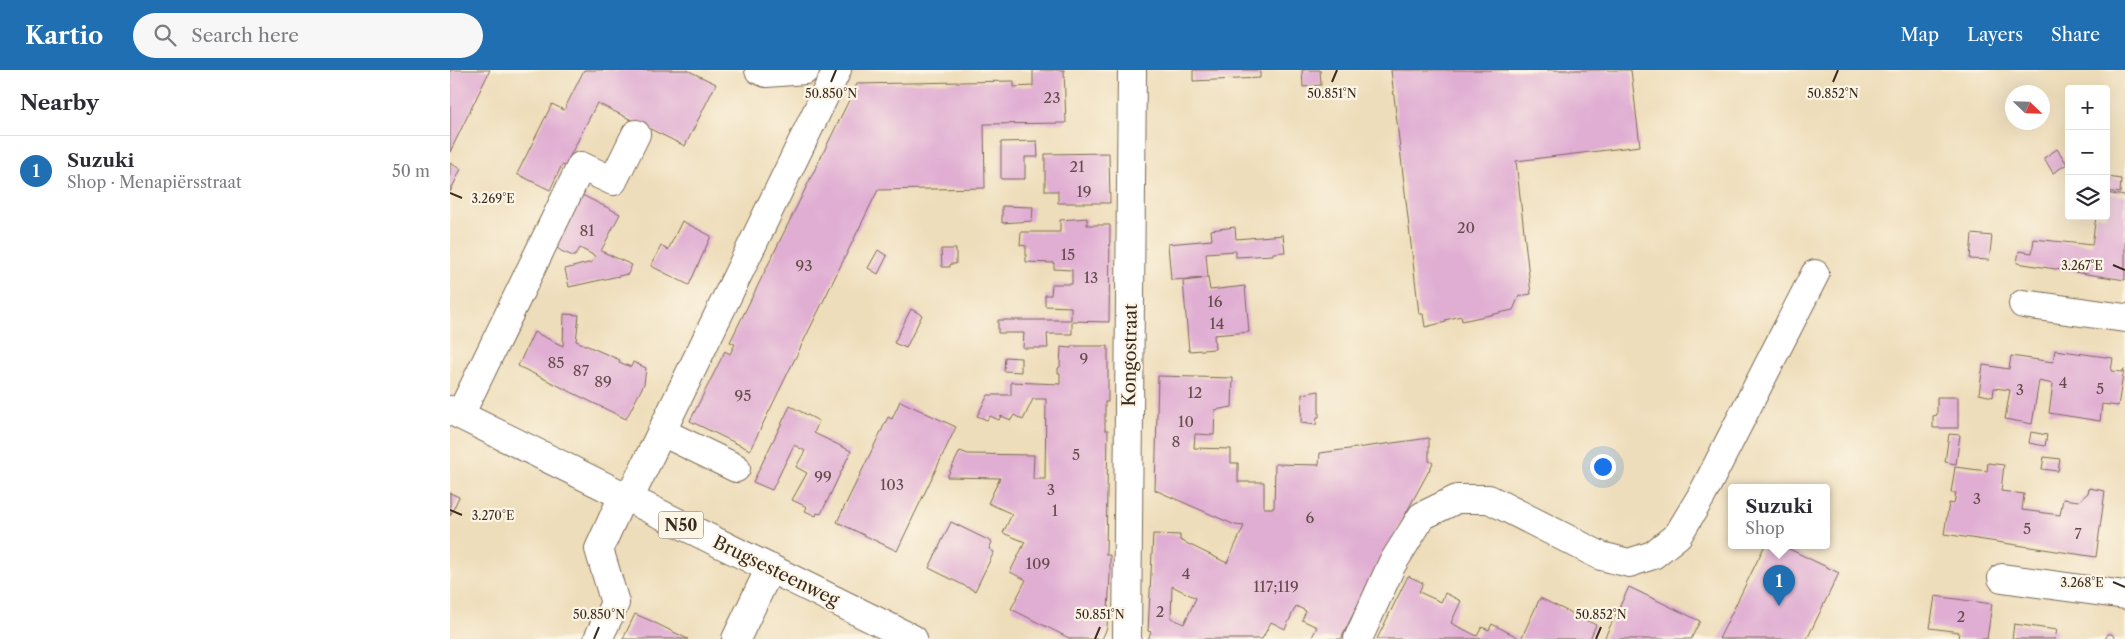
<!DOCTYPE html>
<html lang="en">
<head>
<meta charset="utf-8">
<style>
  body { margin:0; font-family:"Libre Caslon Text",serif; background:#f7f7f7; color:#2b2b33 }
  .controls { position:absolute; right:15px; top:15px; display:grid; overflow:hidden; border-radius:5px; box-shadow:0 5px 20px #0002 }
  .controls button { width:45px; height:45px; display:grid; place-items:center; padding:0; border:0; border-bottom:1px solid #e1e1e2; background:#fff; color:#2b2b33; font:25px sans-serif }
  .compass { position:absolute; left:1555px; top:15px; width:45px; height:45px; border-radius:50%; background:#fff; box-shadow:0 5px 20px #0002; rotate:113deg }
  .you { position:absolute; left:1152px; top:396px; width:18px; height:18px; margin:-12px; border:4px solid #fff; border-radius:50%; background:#1a73e8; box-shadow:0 0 0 8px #1a73e833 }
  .badge { display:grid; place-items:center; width:32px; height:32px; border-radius:50%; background:#1f6fb2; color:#fff; font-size:16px; font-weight:700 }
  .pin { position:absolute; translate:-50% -41px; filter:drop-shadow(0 1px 2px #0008) }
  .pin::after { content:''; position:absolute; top:26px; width:18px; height:15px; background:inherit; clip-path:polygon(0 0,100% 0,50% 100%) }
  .popup { position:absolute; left:1278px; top:414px; width:102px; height:65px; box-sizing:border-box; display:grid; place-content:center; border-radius:5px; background:#fff; filter:drop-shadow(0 1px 4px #0005); font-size:16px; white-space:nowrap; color:#7c7c81 }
  .popup b { font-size:19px; color:#2b2b33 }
  .popup::after { content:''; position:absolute; left:50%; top:100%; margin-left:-10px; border:10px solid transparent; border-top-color:#fff }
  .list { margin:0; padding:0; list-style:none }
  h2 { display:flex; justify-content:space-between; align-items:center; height:65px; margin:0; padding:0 20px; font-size:21px }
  h2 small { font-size:16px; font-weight:400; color:#7c7c81 }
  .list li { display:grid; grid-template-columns:32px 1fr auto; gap:15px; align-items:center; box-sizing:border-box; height:70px; padding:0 20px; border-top:1px solid #e1e1e2 }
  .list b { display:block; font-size:19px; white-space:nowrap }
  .list p { margin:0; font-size:16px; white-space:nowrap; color:#7c7c81 }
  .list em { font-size:16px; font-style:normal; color:#7c7c81 }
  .icon { flex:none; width:28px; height:28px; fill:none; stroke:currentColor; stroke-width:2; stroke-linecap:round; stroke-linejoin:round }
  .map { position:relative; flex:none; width:1675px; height:569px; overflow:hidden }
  header { display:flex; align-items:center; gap:30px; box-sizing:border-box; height:70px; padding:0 25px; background:#1f6fb2; color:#fff }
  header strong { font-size:24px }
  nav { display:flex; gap:28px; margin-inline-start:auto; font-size:18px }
  .search { width:350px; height:45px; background:#f7f7f7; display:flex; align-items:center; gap:12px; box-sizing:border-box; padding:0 18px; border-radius:28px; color:#7c7c81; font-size:19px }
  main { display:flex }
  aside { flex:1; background:#fff }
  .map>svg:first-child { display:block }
</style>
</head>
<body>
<header>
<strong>Kartio</strong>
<div class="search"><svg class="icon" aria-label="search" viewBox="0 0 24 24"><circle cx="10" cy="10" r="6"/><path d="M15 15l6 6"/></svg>Search here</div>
<nav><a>Map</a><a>Layers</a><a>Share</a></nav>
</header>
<main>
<aside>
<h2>Nearby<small></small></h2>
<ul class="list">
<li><span class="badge">1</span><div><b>Suzuki</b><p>Shop · Menapiërsstraat</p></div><em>50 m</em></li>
</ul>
</aside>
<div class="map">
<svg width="1675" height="569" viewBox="0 0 1675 569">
  <rect width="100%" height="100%" fill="#fcf5e5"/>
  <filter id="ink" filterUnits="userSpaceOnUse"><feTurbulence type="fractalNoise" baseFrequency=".02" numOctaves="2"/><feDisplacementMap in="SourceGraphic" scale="10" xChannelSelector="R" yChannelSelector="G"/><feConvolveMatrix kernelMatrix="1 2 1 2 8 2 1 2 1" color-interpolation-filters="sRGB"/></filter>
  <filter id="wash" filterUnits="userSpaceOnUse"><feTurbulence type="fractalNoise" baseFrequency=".0096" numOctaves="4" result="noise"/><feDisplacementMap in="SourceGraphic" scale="20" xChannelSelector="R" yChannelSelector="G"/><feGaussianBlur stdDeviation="1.12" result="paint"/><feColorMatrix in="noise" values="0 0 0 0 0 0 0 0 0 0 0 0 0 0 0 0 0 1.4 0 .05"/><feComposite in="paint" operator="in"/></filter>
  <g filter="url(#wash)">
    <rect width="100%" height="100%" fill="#eeddba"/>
    <g id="blocks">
      <g fill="#e0add3" fill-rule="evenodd">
        <polygon points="0,0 40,0 0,82"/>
        <polygon points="134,0 237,0 266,14 235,76 147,33 115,96 112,95 100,120 67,104 102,34 114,40"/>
        <polygon points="583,0 614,0 616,53 534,54 535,118 428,120 300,380 240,351 275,281 280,284 285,274 280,272 407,14 564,11 564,17 583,16"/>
        <polygon points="743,0 810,0 810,8 743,11"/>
        <polygon points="852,0 870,0 871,15 853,17"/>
        <polygon points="941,0 1181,0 1190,76 1066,91 1081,224 1069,226 1063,240 1012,251 1011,246 995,250 996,252 975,257 973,244 969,244"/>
        <polygon points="587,71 588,87 575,87 575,109 551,109 551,72"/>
        <polygon points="1607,79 1617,94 1603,103 1594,88"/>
        <polygon points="659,83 660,133 608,133 608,121 595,121 595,84"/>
        <polygon points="0,93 11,99 0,122"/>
        <polygon points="1658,107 1671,109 1670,123 1656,121"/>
        <polygon points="1656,123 1675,126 1675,210 1567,193 1569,181 1582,183 1584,169 1642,175 1646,146 1656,146"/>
        <polygon points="130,124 170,144 151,181 182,195 178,204 119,217 115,199 142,192 145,186 130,178 125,186 123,186 111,181 105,176"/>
        <polygon points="552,136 583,137 582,151 552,153"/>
        <polygon points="637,148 637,155 660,155 659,252 622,251 622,264 597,264 598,278 573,278 574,263 548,263 548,250 621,250 621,237 595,236 595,225 601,225 602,214 622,214 622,200 604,199 604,193 576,192 576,176 570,175 571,162 610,162 610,150"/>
        <polygon points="232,151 261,166 239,215 201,196 211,176 218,180"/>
        <polygon points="785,157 786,169 833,165 835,182 823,183 823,185 786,187 786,181 756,183 758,208 721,210 718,174 762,170 761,160"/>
        <polygon points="1522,164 1542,166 1539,190 1520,189"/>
        <polygon points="491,179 506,179 506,194 500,194 500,197 492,197"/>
        <polygon points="428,180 437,186 428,204 418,198"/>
        <polygon points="758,208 760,220 795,216 799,262 764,265 765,279 739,281 733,211"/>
        <polygon points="461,239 472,245 456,278 444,273"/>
        <polygon points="114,244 129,245 126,271 170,290 169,292 181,297 183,292 196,298 194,314 176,349 68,296 84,262 113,276"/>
        <polygon points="621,276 658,276 658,332 655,332 655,360 658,360 656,485 660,485 660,505 657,558 652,569 621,569 561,539 576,510 560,502 575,472 553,463 562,444 538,433 550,408 497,407 510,381 518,384 584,385 583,409 595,409 596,329 583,329 573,350 564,345 561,350 551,346 549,350 540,346 537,350 527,346 538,325 561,325 561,312 610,314 610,303 608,303 608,298 610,297 611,277 621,278"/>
        <polygon points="1605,280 1663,288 1661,301 1672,302 1674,299 1668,336 1652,334 1650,351 1599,343 1603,314 1589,311 1582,354 1555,349 1560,320 1544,318 1543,327 1529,324 1533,295 1559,299 1561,286 1603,292"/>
        <polygon points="555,287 571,288 571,302 554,301"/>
        <path d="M708 306 783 308 782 337 765 340 764 365 745 364 744 378 781 379V393H788V412H814V438H824L825 394 869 395 870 383 979 368V391L983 393 917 516 891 569H861L867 557 852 550 856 541 846 536 835 559 821 552 812 569H698L701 562 698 561 703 464 730 465V470L777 493 794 456 785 455 705 420ZM722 516 746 528 734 554 721 548Z"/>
        <polygon points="869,321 869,347 867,347 866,355 851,353 852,324"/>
        <polygon points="1487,327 1508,327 1508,358 1483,358 1483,346 1487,345"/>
        <polygon points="450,331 506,357 447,481 387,452 438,347 442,349"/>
        <polygon points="340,336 369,351 364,363 401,381 371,444 367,443 366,446 355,441 357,437 342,430 357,403 346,397 355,381 344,375 322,420 303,412"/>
        <polygon points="1581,362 1597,365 1595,376 1579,373"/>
        <polygon points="1499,364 1510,365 1506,394 1495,392"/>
        <polygon points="1594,387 1610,389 1608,401 1592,399"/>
        <polygon points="1538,393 1554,395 1551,421 1574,424 1572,440 1610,445 1613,429 1629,431 1638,423 1639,418 1655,421 1646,487 1494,464 1499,433 1504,434 1506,423 1501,423 1505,397 1537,401"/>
        <polygon points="0,423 9,427 0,446"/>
        <polygon points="501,452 542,472 539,479 544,482 525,521 479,498"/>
        <polygon points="1315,475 1331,475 1389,503 1357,569 1269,569"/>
        <polygon points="958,506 973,513 969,522 991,532 995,523 1011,531 1001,553 1027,566 1032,557 1039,560 1042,554 1071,569 1090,528 1146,555 1140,569 927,569"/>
        <polygon points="1179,517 1250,551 1241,569 1154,569"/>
        <polygon points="1485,526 1542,534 1537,569 1508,569 1509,562 1480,558"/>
        <polygon points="185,544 199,550 238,569 173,569"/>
        <polygon points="1564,554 1607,560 1605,569 1562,569"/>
        <polygon points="1658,564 1662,564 1665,569 1655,569"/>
      </g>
    </g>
  </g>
  <g filter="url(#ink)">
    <use href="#blocks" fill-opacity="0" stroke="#7a6955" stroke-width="1"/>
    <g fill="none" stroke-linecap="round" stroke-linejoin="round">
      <defs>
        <g id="minor">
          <polyline points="309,0 316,3 355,0"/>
          <polyline points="1573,234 1675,248"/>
          <polyline points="10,345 131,96 163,111 186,64"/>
          <polyline points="212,362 286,398"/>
          <polyline points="179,429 387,0"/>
          <polyline points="1552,508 1675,525"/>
          <polyline points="148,569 165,533 149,479 173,426"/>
          <polyline points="286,569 320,498"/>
          <polyline points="677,569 682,0"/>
          <polyline points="908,569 942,494 972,446 1007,429 1039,429 1151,486 1179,493 1203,485 1228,465 1252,425 1365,204"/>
        </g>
        <polyline id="major" points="0,340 463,569"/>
      </defs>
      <use href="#minor" stroke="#7a6955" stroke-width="30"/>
      <use href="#major" stroke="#7a6955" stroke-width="30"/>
      <use href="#minor" stroke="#fff" stroke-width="28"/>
      <use href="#major" stroke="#fff" stroke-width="28"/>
    </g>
  </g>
  <path fill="none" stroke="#3b2a1e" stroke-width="2" d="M381 12 386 0M882 12 887 0M1383 12 1388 0M0 123 12 128M1663 195 1675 200M0 440 12 445M1663 512 1675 517M144 569 149 557M645 569 650 557M1146 569 1151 557"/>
  <g text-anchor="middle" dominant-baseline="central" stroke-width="4.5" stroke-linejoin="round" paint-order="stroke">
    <g font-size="15" fill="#644b4b">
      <text x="602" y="27">23</text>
      <text x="627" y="96">21</text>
      <text x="634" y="121">19</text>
      <text x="1016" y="157">20</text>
      <text x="137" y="160">81</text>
      <text x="618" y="184">15</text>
      <text x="354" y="195">93</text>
      <text x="641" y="207">13</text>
      <text x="765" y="231">16</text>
      <text x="767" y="253">14</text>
      <text x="634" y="288">9</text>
      <text x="106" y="292">85</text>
      <text x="131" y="300">87</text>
      <text x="153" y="311">89</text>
      <text x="1613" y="312">4</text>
      <text x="1650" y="318">5</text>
      <text x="1570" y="319">3</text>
      <text x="745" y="322">12</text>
      <text x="293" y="325">95</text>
      <text x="736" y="351">10</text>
      <text x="726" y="371">8</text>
      <text x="626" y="384">5</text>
      <text x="373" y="406">99</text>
      <text x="442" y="414">103</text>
      <text x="601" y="419">3</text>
      <text x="1527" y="428">3</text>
      <text x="605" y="440">1</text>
      <text x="860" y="447">6</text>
      <text x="1577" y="458">5</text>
      <text x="1628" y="463">7</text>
      <text x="588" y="493">109</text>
      <text x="736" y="503">4</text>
      <text x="826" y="516">117;119</text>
      <text x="710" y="541">2</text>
      <text x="1511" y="546">2</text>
    </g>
    <rect fill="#fcf5e5" stroke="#75675a" stroke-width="1" x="208.5" y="441.5" width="45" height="27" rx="4"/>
    <g font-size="16" font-weight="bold" fill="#3b2a1e">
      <text x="231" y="455">N50</text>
    </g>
    <g font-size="18" fill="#3b2a1e" stroke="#fcf5e5">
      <text transform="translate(680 285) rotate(-89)">Kongostraat</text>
      <text transform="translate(326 501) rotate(26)">Brugsesteenweg</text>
    </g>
  </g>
  <g font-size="12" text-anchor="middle" fill="#3b2a1e" stroke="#fcf5e5" stroke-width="4.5" stroke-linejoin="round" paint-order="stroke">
    <text x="381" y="28">50.850°N</text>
    <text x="882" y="28">50.851°N</text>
    <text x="1383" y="28">50.852°N</text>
    <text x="43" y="133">3.269°E</text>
    <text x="1632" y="200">3.267°E</text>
    <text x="43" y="450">3.270°E</text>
    <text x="1632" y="517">3.268°E</text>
    <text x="149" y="549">50.850°N</text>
    <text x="650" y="549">50.851°N</text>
    <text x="1151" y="549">50.852°N</text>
  </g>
</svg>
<div class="controls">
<button>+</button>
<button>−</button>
<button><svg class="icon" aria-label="layers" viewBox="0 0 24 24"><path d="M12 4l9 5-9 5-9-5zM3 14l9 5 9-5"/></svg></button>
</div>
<svg class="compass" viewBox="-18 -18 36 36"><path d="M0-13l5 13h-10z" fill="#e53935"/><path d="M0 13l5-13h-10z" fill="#7c7c81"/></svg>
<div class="you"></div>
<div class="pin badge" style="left:1329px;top:536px">1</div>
<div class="popup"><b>Suzuki</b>Shop</div>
</div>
</main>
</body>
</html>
